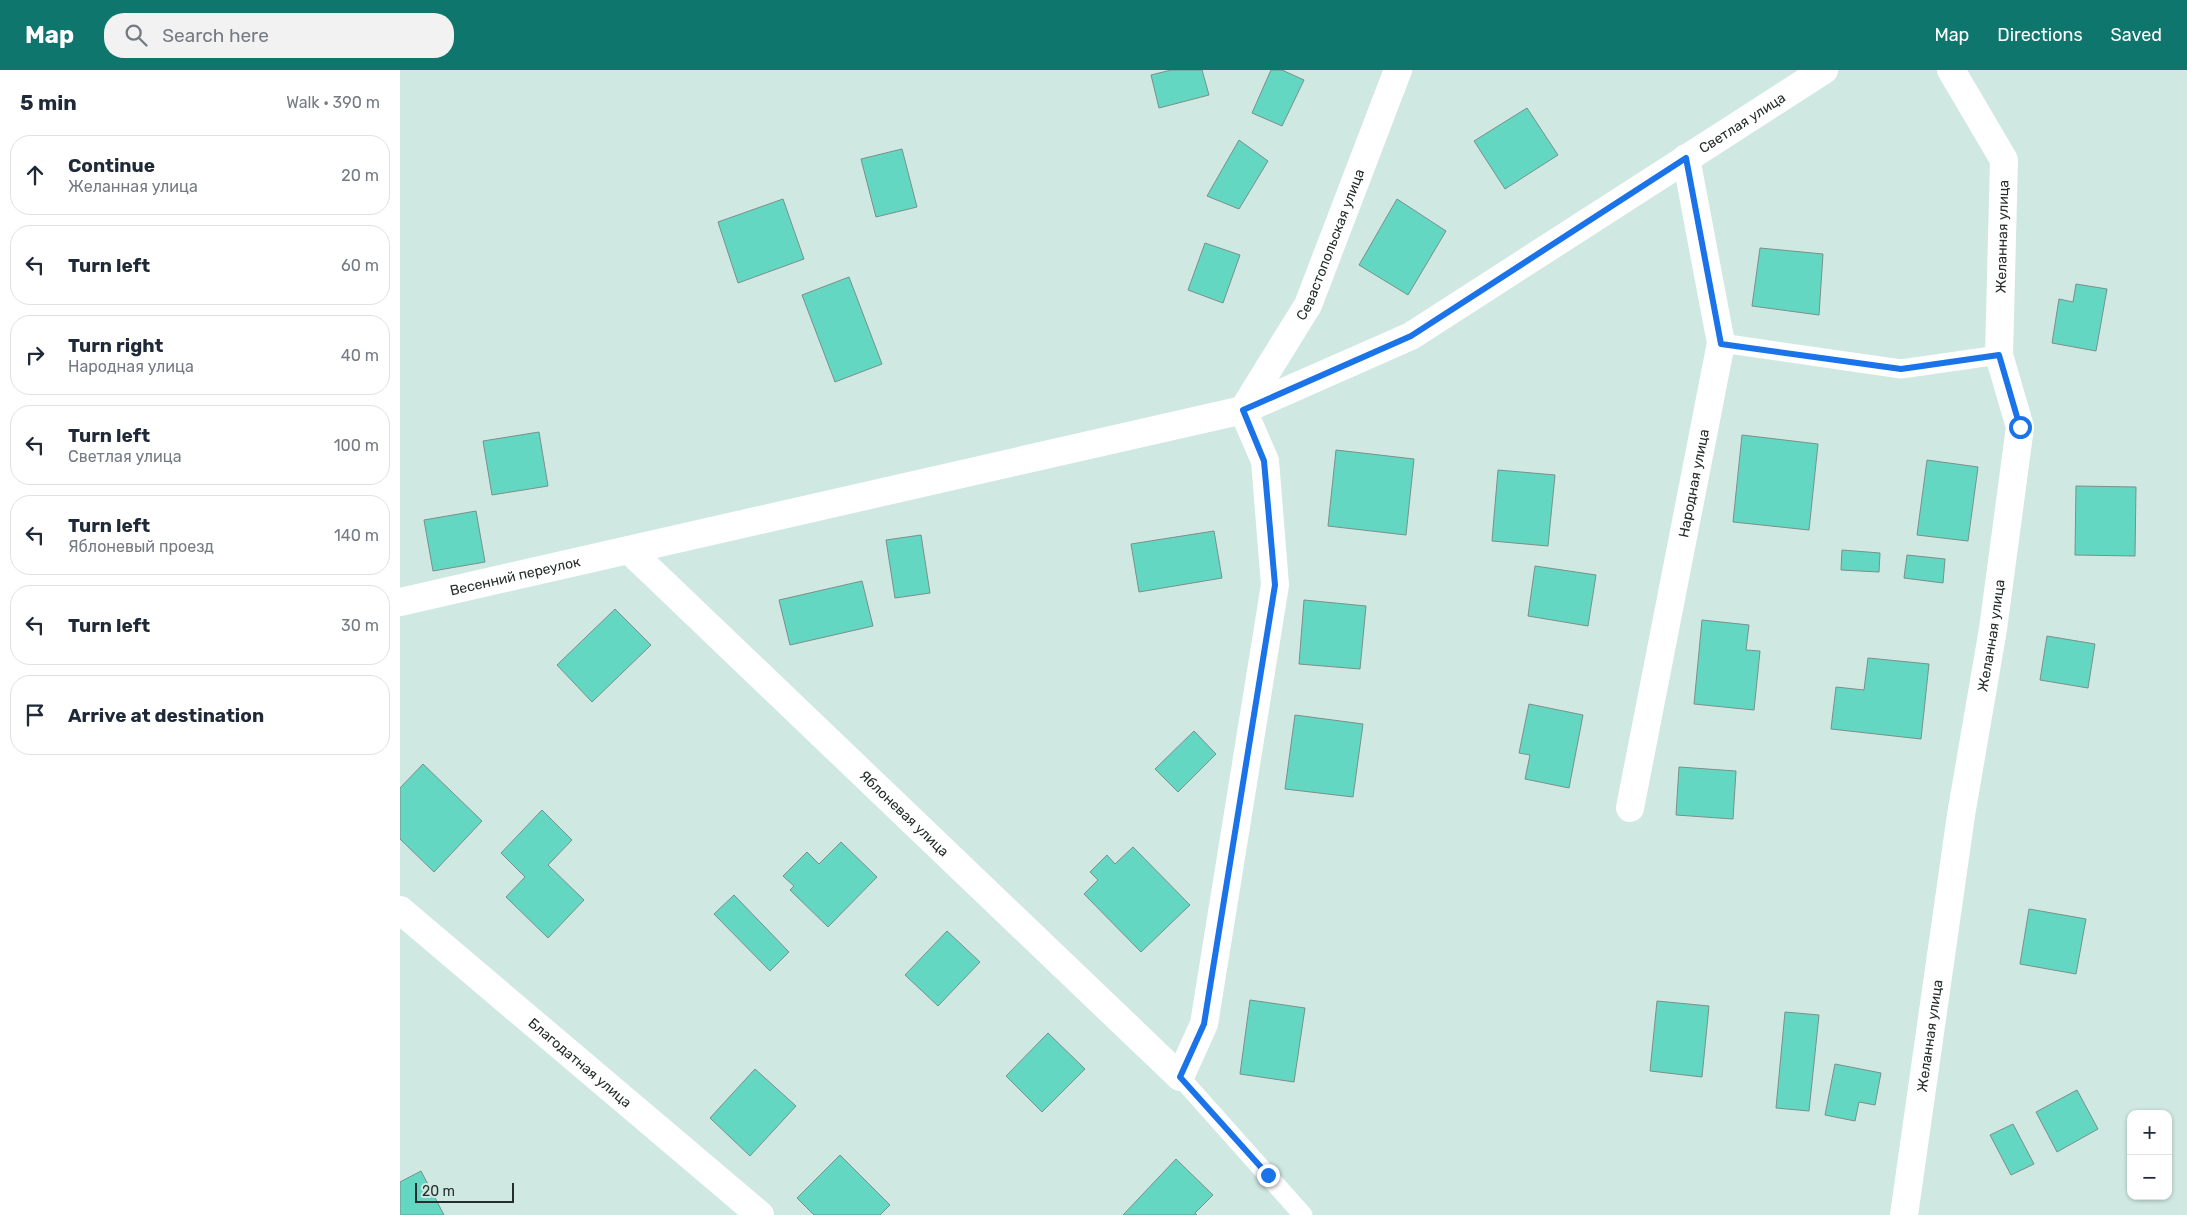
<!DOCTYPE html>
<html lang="en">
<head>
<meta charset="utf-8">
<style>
  body { margin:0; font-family:Rubik,sans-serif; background:#f2f2f3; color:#1f2937 }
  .controls { position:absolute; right:15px; bottom:15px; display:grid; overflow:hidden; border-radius:10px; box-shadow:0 1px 4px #0004 }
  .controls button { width:45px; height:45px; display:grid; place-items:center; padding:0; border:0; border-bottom:1px solid #e0e1e3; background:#fff; color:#1f2937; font:25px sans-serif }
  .scale { position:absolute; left:15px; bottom:12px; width:99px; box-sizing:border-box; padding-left:5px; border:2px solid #252e2c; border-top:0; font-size:14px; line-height:18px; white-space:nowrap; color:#252e2c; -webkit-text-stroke:4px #cfe8e2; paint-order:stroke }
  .stop { position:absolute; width:15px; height:15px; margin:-11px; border:4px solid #1a73e8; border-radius:50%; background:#fff }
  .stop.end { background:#1a73e8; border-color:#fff; box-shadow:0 1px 5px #0008 }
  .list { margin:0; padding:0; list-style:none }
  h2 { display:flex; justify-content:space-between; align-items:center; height:65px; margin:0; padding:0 20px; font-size:21px }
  h2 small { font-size:16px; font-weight:400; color:#747a83 }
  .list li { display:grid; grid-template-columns:32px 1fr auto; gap:15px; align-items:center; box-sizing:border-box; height:80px; margin:0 10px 10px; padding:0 10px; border:1px solid #e0e1e3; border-radius:20px }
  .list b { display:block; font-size:19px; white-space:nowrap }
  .list p { margin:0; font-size:16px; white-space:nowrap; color:#747a83 }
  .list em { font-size:16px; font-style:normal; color:#747a83 }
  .icon { flex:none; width:28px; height:28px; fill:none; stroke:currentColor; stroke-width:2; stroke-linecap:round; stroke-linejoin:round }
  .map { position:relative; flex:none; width:1787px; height:1145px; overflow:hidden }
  header { display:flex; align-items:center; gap:30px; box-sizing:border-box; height:70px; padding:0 25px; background:#0f766e; color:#fff }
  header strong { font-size:24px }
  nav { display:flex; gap:28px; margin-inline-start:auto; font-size:18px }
  .search { width:350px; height:45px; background:#f2f2f3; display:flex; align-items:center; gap:12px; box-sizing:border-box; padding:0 18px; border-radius:20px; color:#747a83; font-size:19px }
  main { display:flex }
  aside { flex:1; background:#fff }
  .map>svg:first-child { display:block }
</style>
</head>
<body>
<header>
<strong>Map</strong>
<div class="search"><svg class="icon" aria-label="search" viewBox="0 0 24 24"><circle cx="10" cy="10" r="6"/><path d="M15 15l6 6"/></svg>Search here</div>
<nav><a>Map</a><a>Directions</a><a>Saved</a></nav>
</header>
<main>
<aside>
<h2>5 min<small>Walk · 390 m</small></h2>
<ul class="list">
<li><svg class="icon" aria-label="ahead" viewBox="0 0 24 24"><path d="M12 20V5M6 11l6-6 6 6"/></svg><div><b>Continue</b><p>Желанная улица</p></div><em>20 m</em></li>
<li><svg class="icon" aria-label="left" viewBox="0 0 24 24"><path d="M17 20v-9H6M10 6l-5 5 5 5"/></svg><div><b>Turn left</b></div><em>60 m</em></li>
<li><svg class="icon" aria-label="right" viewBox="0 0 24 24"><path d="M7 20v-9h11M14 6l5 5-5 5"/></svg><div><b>Turn right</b><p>Народная улица</p></div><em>40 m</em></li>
<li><svg class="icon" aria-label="left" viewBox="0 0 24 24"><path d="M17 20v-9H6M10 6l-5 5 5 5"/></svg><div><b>Turn left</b><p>Светлая улица</p></div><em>100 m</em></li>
<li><svg class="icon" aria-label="left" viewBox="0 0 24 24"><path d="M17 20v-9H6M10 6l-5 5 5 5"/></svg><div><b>Turn left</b><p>Яблоневый проезд</p></div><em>140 m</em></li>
<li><svg class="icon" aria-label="left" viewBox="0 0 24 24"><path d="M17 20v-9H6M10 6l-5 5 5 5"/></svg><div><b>Turn left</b></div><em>30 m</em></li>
<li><svg class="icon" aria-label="arrive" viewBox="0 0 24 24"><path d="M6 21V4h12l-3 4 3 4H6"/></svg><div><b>Arrive at destination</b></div></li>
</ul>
</aside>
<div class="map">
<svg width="1787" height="1145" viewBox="0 0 1787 1145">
  <rect width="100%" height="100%" fill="#cfe8e2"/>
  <g fill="#64d7c2" stroke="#79908a">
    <polygon points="771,0 802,0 809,25 759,38 751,5"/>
    <polygon points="871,0 882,0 904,10 882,56 852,43"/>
    <polygon points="1127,38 1158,85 1105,119 1074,71"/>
    <polygon points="839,70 868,91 839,139 807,126"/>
    <polygon points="502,79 517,137 476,147 461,89"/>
    <polygon points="383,129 404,189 338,213 318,152"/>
    <polygon points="997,129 1046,161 1008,225 959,195"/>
    <polygon points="805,173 840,185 823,233 788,220"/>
    <polygon points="1360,178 1423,184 1419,245 1352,236"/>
    <polygon points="449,207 482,294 435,312 402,225"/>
    <polygon points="1676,214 1707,219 1696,281 1652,273 1659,229 1673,232"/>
    <polygon points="139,362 148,416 92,425 83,371"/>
    <polygon points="1342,365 1418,374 1409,460 1333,452"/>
    <polygon points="936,380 1014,389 1006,465 928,456"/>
    <polygon points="1527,390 1578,397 1568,471 1517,465"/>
    <polygon points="1098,400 1155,405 1148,476 1092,471"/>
    <polygon points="1676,416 1736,417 1735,486 1675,485"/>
    <polygon points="76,441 85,492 33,501 24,450"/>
    <polygon points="814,461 822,508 739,522 731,474"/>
    <polygon points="521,465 530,523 495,528 486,470"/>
    <polygon points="1442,480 1480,483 1479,502 1441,500"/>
    <polygon points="1507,485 1545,489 1543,513 1504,508"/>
    <polygon points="1135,496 1196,505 1188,556 1128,546"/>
    <polygon points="462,511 473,556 390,575 379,530"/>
    <polygon points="904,530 966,536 960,599 899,594"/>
    <polygon points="215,539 251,575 192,632 157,595"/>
    <polygon points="1302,550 1349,555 1346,580 1360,581 1354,640 1294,634"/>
    <polygon points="1647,566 1695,574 1688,618 1640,610"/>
    <polygon points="1468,588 1529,594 1521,669 1431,659 1436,617 1464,620"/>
    <polygon points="1129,634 1183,645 1169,718 1125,709 1130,685 1119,683"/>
    <polygon points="895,645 963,654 953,727 885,719"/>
    <polygon points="794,661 816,684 778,722 755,699"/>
    <polygon points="23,694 82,751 34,802 0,769 0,718"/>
    <polygon points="1279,697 1336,701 1333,749 1276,745"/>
    <polygon points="142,740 172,770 148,795 184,830 148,868 106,827 125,807 101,783"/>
    <polygon points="441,772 477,807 428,857 390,820 394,816 383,806 407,782 419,794"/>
    <polygon points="733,777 790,835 741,882 684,824 698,810 690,802 707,785 715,794"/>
    <polygon points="334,825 389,882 370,901 314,844"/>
    <polygon points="1629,839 1686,849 1676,904 1620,894"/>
    <polygon points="547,861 580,892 538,936 505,905"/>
    <polygon points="850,930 905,938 894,1012 840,1004"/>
    <polygon points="1257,931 1309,936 1302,1007 1250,1001"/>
    <polygon points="1385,942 1419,945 1409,1041 1376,1038"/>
    <polygon points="648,963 685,999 642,1042 606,1006"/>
    <polygon points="1435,994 1481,1003 1475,1035 1459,1032 1455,1051 1425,1045"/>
    <polygon points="355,999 396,1036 350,1086 310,1048"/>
    <polygon points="1677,1020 1698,1059 1657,1082 1636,1042"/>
    <polygon points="1613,1054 1634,1094 1611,1105 1590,1065"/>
    <polygon points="440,1085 490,1135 480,1145 414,1145 397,1128"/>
    <polygon points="776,1089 813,1125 795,1143 797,1145 723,1145"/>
    <polygon points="21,1101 44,1145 0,1145 0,1112"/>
  </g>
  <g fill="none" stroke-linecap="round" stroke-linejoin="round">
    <g stroke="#fff" stroke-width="19">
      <polyline points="1321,273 1501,299 1599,285"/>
      <polyline points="780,1007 903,1145"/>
    </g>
    <g stroke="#fff" stroke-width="28">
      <path id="s1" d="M843 340 908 235 998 0"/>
      <path id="s2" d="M229 480 780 1007 804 954 875 515 865 391 843 340"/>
      <path id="s3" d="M0 532 843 340 1011 266 1424 0"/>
      <path id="s4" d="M1230 738 1321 273 1286 88"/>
      <path id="s5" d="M0 840 360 1145"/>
      <path id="s6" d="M1504 1145 1561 745 1593 559 1620 357 1599 285 1604 90 1551 0"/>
    </g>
  </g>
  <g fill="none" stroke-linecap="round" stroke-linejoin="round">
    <polyline stroke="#1a73e8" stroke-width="6" points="868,1105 780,1007 804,954 875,515 864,391 843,340 1011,266 1286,88 1321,274 1501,299 1599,285 1620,357"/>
  </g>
  <g text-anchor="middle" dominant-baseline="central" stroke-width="4" stroke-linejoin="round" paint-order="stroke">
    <g font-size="14" fill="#252e2c" stroke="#cfe8e2">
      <text stroke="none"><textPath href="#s3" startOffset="1442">Светлая улица</textPath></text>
      <text stroke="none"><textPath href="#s6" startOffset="990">Желанная улица</textPath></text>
      <text stroke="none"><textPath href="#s1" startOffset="188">Севастопольская улица</textPath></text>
      <text stroke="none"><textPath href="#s4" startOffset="331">Народная улица</textPath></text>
      <text stroke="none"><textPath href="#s3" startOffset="118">Весенний переулок</textPath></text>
      <text stroke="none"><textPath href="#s6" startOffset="586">Желанная улица</textPath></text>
      <text stroke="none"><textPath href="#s2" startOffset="381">Яблоневая улица</textPath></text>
      <text stroke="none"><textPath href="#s6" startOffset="181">Желанная улица</textPath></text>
      <text stroke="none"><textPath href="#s5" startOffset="236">Благодатная улица</textPath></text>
    </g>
  </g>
</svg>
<div class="controls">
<button>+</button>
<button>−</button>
</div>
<div class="scale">20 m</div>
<div class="stop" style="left:1620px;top:357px"></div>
<div class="stop end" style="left:868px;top:1105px"></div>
</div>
</main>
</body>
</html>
